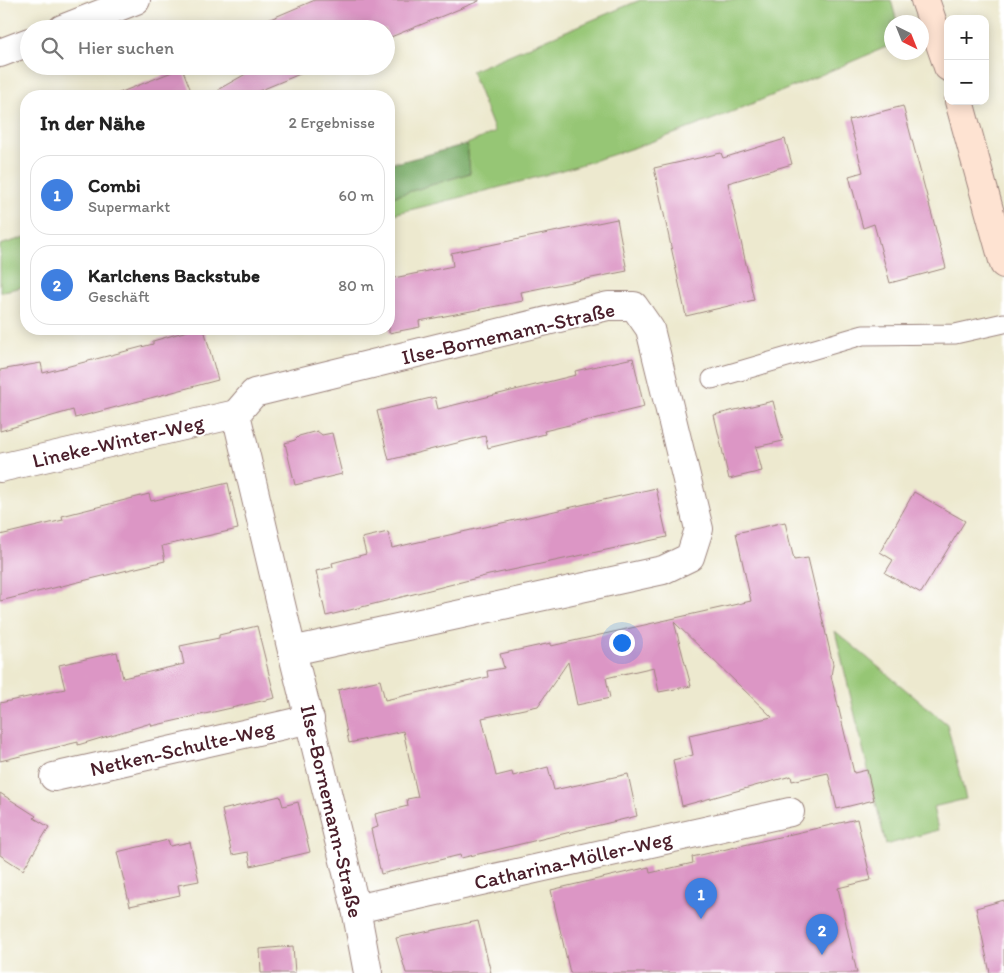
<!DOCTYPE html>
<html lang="de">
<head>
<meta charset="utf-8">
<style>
  body { margin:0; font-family:Itim,sans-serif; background:#f2f2f2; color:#222 }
  .controls { position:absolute; right:15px; top:15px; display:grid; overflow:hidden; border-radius:10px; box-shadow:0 2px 12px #0003 }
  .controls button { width:45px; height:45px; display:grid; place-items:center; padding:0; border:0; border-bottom:1px solid #e0e0e0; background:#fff; color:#222; font:25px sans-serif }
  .compass { position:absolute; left:884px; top:15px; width:45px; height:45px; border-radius:50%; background:#fff; box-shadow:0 2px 12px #0003; rotate:137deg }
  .you { position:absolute; left:621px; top:642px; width:18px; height:18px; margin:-12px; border:4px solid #fff; border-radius:50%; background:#1a73e8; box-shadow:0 0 0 8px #1a73e833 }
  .badge { display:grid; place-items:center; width:32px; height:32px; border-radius:50%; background:#0b8043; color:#fff; font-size:16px; font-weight:700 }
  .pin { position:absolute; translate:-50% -41px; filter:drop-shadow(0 1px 2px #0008) }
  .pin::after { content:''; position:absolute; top:26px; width:18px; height:15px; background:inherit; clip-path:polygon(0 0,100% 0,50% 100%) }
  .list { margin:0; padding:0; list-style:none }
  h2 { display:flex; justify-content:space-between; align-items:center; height:65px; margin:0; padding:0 20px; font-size:21px }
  h2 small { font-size:16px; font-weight:400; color:#767676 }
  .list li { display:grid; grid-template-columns:32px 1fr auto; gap:15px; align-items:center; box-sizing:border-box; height:80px; margin:0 10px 10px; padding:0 10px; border:1px solid #e0e0e0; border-radius:20px }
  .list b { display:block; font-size:19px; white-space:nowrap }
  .list p { margin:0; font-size:16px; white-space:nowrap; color:#767676 }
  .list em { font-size:16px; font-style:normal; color:#767676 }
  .icon { flex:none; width:28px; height:28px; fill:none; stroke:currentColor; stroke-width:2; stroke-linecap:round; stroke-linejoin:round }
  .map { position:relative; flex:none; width:1004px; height:973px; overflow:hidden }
  .search { position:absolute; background:#fff; box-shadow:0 2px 12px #0003; left:20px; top:20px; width:375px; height:55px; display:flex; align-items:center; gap:12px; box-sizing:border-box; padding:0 18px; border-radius:28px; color:#767676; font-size:19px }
  .panel { position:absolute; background:#fff; box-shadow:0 2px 12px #0003; left:20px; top:90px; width:375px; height:245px; border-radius:20px }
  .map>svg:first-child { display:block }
</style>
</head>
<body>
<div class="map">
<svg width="1004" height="973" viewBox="0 0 1004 973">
  <rect width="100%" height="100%" fill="#fff"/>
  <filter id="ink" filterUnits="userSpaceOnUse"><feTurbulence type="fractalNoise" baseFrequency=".02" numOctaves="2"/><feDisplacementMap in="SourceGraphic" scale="10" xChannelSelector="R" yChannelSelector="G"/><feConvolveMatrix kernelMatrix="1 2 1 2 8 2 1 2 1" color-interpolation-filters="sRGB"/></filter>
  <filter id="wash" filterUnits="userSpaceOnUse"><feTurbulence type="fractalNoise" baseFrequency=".0096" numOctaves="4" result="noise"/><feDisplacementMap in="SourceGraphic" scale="20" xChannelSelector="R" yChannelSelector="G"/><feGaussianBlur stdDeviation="1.12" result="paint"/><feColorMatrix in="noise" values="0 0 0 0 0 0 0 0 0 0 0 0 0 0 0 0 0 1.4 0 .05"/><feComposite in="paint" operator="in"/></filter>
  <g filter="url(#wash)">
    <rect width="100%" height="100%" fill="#ede9cf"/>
    <g fill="#96c675" stroke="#707250">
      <path d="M640 0H891L897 22H892L891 45C810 79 729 116 645 144 561 173 475 194 389 215V198L470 173 467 144 495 132 471 71Z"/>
      <polygon points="26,237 26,286 0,292 0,245"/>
      <polygon points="835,631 947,724 966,799 933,807 938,830 886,845"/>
    </g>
    <polygon fill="#78ab66" stroke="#616548" points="467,144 470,173 389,198 389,162 400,162"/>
    <g id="blocks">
      <g fill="#dc96c5">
        <polygon points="315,0 479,0 479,1 386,39 386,29 247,29"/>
        <polygon points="260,66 319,66 247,96 222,96 219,89"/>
        <polygon points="182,68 193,96 115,96 114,95"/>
        <polygon points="903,106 946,268 890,283 874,224 863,228 849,176 863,172 849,120"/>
        <polygon points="785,139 792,164 728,183 754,300 686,316 654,168 721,153 723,158"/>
        <polygon points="617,219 627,271 521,292 523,301 419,321 420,327 389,333 389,279 453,266 451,253"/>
        <polygon points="194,329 204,329 218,380 75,418 73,410 0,431 0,370 41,363 43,373 153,344 153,341"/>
        <polygon points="633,358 644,407 544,431 545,434 488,448 485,436 389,460 377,411 435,397 438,409 576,375 575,371"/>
        <polygon points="773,401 783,441 756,447 762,471 729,479 714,415"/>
        <polygon points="317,431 322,435 332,433 342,474 295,485 285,443 295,440 299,436"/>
        <polygon points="228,483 238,529 162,546 165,561 0,601 0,535 63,520 62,516 149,494 151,501"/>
        <polygon points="656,488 667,537 489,575 326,616 316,571 333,567 332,563 366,554 362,538 388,532 392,548"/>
        <polygon points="914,492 965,521 921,593 885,573 893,560 880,552"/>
        <polygon points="785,522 794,560 808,558 833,664 831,676 854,773 867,770 874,800 837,809 828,773 792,781 791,776 682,806 673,760 693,755 689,735 772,717 674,622 691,686 659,692 654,667 606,678 610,698 577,705 568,662 538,706 482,718 496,776 512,772 513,776 548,767 554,790 628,774 637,816 496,850 461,858 460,855 381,874 371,829 378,827 375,814 408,806 407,799 418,797 403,731 349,743 338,690 380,680 385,700 488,677 487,671 504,668 500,654 551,643 551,646 751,601 736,533"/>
        <polygon points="257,626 275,698 152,726 151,723 78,745 78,742 0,761 0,703 65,689 59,665 117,652 123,678 184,664 180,646 219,638 219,635"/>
        <polygon points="0,793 36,816 34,818 49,827 23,870 0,855"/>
        <polygon points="280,796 283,806 298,802 310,852 251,866 248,852 232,855 222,810"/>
        <polygon points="857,819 871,880 838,888 857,973 570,973 551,890 649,867 650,873 693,863 692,857"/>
        <polygon points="168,840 170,846 190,842 199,881 178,885 180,895 130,906 117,852"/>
        <polygon points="1004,900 1004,973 990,973 976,908"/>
        <polygon points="478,921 491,973 406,973 396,938"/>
        <polygon points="293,946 295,973 261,973 260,949"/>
      </g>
    </g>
  </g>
  <g filter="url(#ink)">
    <use href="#blocks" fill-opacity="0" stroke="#9c847d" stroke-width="1"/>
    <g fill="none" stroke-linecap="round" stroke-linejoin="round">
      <defs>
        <polyline id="lane" points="712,379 863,335 955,334 1004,323"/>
        <g id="street">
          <polyline points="62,29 136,0"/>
          <polyline points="0,53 29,42"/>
          <polyline points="0,468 236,414"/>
          <polyline points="292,651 236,414 254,393 608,306 634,306 650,329 699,529 690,557 663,570 292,651 356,909 368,973"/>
          <polyline points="54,777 310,719"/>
          <polyline points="356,909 790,812"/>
        </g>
        <g id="secondary">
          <polyline points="925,0 948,67"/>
          <polyline points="959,101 1004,264"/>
        </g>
      </defs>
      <use href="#lane" stroke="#9c847d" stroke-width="21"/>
      <use href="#street" stroke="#9c847d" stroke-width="30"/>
      <use href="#secondary" stroke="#9c847d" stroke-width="30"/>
      <use href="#lane" stroke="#fff" stroke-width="19"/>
      <use href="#street" stroke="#fff" stroke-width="28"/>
      <use href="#secondary" stroke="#fee3d2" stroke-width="28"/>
    </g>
  </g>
  <g text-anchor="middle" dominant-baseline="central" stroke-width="4" stroke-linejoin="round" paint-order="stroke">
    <g font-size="21" fill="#4a1f2b" stroke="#fff">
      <text transform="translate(508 333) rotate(-13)">Ilse-Bornemann-Straße</text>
      <text transform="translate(118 441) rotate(-13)">Lineke-Winter-Weg</text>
      <text transform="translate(182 748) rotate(-13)">Netken-Schulte-Weg</text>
      <text transform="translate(332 811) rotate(77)">Ilse-Bornemann-Straße</text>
      <text transform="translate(573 860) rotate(-13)">Catharina-Möller-Weg</text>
    </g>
  </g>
</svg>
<div class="controls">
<button>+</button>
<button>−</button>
</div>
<svg class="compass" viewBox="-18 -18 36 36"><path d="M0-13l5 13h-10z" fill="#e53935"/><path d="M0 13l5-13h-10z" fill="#767676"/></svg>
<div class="you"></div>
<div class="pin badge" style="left:701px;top:919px;background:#3f7fe0">1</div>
<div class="pin badge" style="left:822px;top:955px;background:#3f7fe0">2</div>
<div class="search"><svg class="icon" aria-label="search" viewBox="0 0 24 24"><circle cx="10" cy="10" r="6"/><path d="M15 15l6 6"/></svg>Hier suchen</div>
<section class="panel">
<h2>In der Nähe<small>2 Ergebnisse</small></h2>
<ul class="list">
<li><span class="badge" style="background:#3f7fe0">1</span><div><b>Combi</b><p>Supermarkt</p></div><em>60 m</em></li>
<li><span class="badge" style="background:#3f7fe0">2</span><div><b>Karlchens Backstube</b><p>Geschäft</p></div><em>80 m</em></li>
</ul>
</section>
</div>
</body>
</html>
